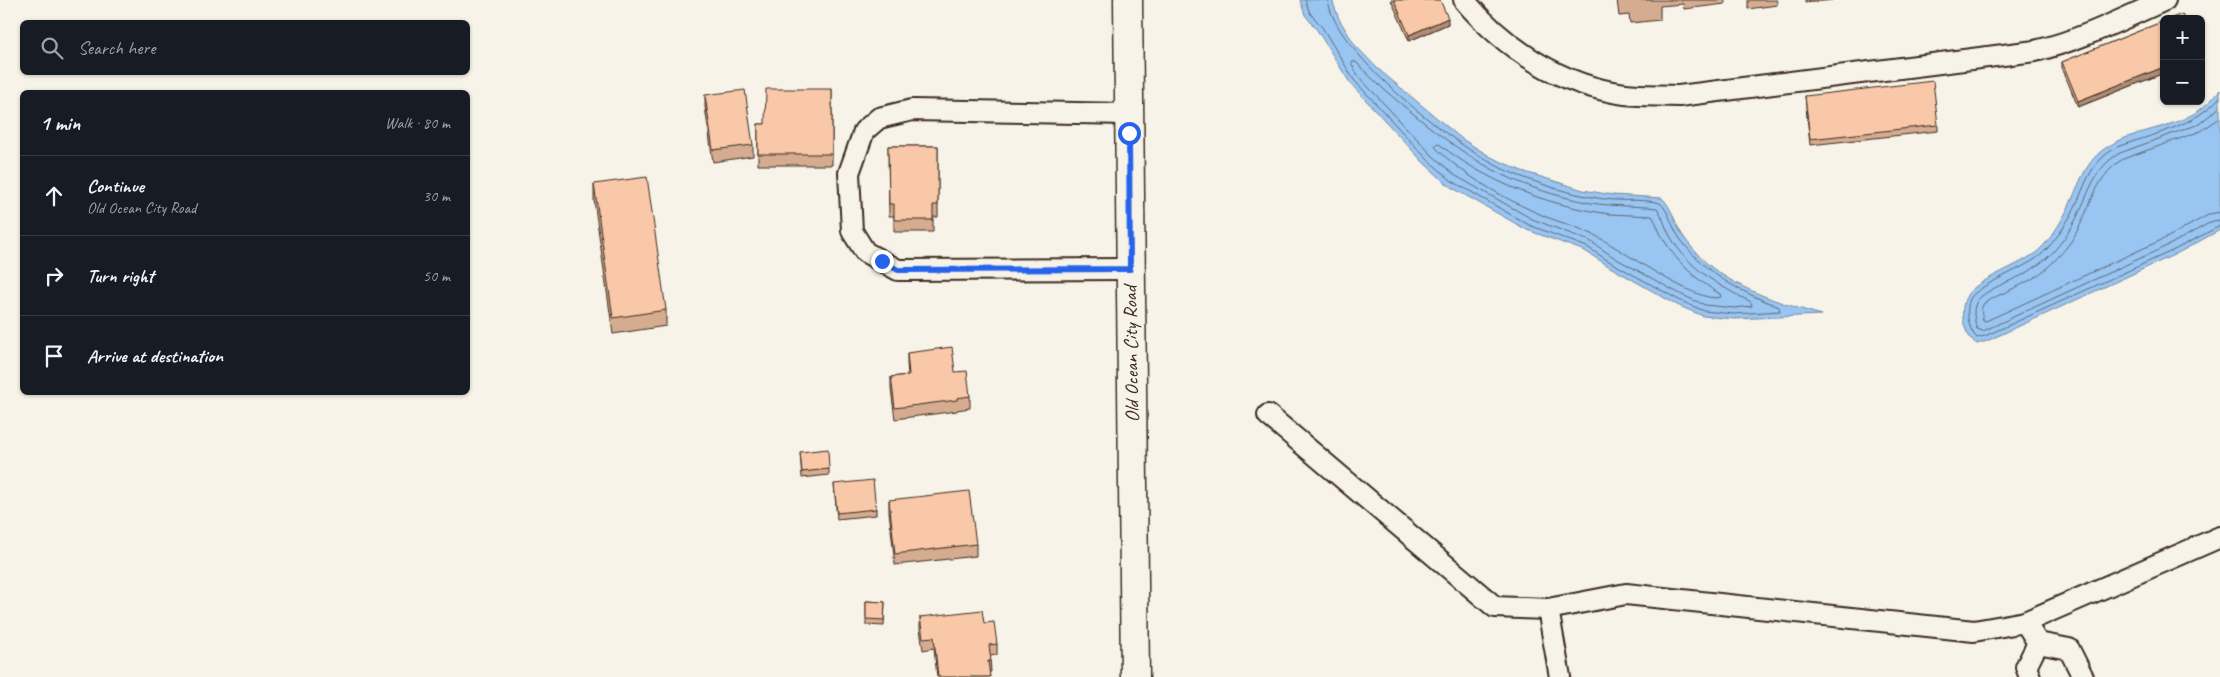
<!DOCTYPE html>
<html lang="en">
<head>
<meta charset="utf-8">
<style>
  body { margin:0; font-family:Caveat,sans-serif; background:#20242c; color:#f1f3f6 }
  .controls { position:absolute; right:15px; top:15px; display:grid; overflow:hidden; border-radius:8px; box-shadow:0 1px 4px #0004 }
  .controls button { width:45px; height:45px; display:grid; place-items:center; padding:0; border:0; border-bottom:1px solid #363941; background:#171b24; color:#f1f3f6; font:25px sans-serif }
  .stop { position:absolute; width:15px; height:15px; margin:-11px; border:4px solid #2563eb; border-radius:50%; background:#fff }
  .stop.end { background:#2563eb; border-color:#fff; box-shadow:0 1px 5px #0008 }
  .list { margin:0; padding:0; list-style:none }
  h2 { display:flex; justify-content:space-between; align-items:center; height:65px; margin:0; padding:0 20px; font-size:21px }
  h2 small { font-size:16px; font-weight:400; color:#9ea1a6 }
  .list li { display:grid; grid-template-columns:32px 1fr auto; gap:15px; align-items:center; box-sizing:border-box; height:80px; padding:0 20px; border-top:1px solid #363941 }
  .list b { display:block; font-size:19px; white-space:nowrap }
  .list p { margin:0; font-size:16px; white-space:nowrap; color:#9ea1a6 }
  .list em { font-size:16px; font-style:normal; color:#9ea1a6 }
  .icon { flex:none; width:28px; height:28px; fill:none; stroke:currentColor; stroke-width:2; stroke-linecap:round; stroke-linejoin:round }
  .map { position:relative; flex:none; width:2220px; height:677px; overflow:hidden }
  .search { position:absolute; background:#171b24; box-shadow:0 1px 4px #0004; left:20px; top:20px; width:450px; height:55px; display:flex; align-items:center; gap:12px; box-sizing:border-box; padding:0 18px; border-radius:8px; color:#9ea1a6; font-size:19px }
  .panel { position:absolute; background:#171b24; box-shadow:0 1px 4px #0004; left:20px; top:90px; width:450px; height:305px; border-radius:8px }
  .map>svg:first-child { display:block }
</style>
</head>
<body>
<div class="map">
<svg width="2220" height="677" viewBox="0 0 2220 677">
  <rect width="100%" height="100%" fill="#f7f3e8"/>
  <filter id="ink" filterUnits="userSpaceOnUse"><feTurbulence type="fractalNoise" baseFrequency=".02" numOctaves="2"/><feDisplacementMap in="SourceGraphic" scale="10" xChannelSelector="R" yChannelSelector="G"/><feConvolveMatrix kernelMatrix="1 2 1 2 8 2 1 2 1" color-interpolation-filters="sRGB"/></filter>
  <g filter="url(#ink)">
    <g fill="#98c5f2" stroke="#73879d">
      <path d="M1300 0H1332L1339 19 1355 45 1377 68 1462 139 1491 157 1522 171 1583 190 1613 195 1662 198C1672 208 1674 220 1680 231 1684 238 1689 244 1694 250 1722 285 1779 303 1822 315L1734 319 1703 316 1677 305 1610 267 1585 251 1527 230 1449 186 1424 163 1350 83 1317 30 1305 15Z"/>
      <path d="M2220 90V230L2176 254 1987 341 1977 344C1963 336 1959 310 1966 297 1974 280 2021 266 2039 250 2050 240 2060 224 2067 210 2078 189 2083 164 2104 149 2131 130 2167 130 2195 113 2205 107 2212 99 2220 90Z"/>
    </g>
    <g fill="none" stroke-linecap="round" stroke-linejoin="round">
      <g stroke="#606873" stroke-width="1">
        <path d="M1305 0 1310 13 1322 27 1354 80 1428 160 1452 181 1529 225 1587 247 1612 263 1679 300 1704 311 1734 314 1780 311 1779 307C1738 290 1708 276 1681 240 1672 229 1670 212 1660 203 1646 199 1629 201 1614 200 1592 198 1569 193 1548 186 1527 179 1506 172 1488 161 1445 137 1333 50 1328 0"/>
        <path d="M1353 62H1356C1374 82 1395 99 1416 116 1470 160 1511 186 1581 201 1606 207 1631 205 1657 208 1663 216 1665 228 1670 236 1689 269 1719 286 1751 302L1752 306 1734 308 1705 305 1682 295 1615 258 1590 241 1532 219 1456 176 1432 155 1359 77 1352 65Z"/>
        <path d="M2220 97C2194 127 2153 134 2117 147 2087 164 2086 187 2071 215 2063 228 2055 241 2044 252 2027 269 1979 283 1970 299 1965 310 1968 330 1977 338L1985 336 2174 250 2220 226"/>
        <path d="M2220 107 2199 124 2120 153C2095 167 2090 190 2078 215 2071 230 2059 247 2047 258 2041 263 2034 268 2028 272 2015 280 1982 290 1976 303 1972 311 1975 322 1977 329L1983 331 2171 244 2213 221 2220 220"/>
        <path d="M2220 118 2201 131 2123 159C2091 178 2089 221 2066 248 2056 260 2045 271 2032 279 2017 288 1999 294 1984 303L1981 309 1983 320 1986 321 2168 237 2210 214 2220 212"/>
        <path d="M1436 145 1439 144C1488 183 1549 206 1610 214 1624 215 1638 215 1652 216 1657 223 1659 233 1664 240 1678 264 1697 280 1720 294L1721 297C1698 306 1616 245 1592 234 1574 225 1553 221 1535 212 1500 196 1463 175 1436 148Z"/>
      </g>
      <defs>
        <g id="lane">
          <path d="M1464 0C1504 48 1562 86 1625 94 1643 96 1661 95 1679 96L2035 51C2081 40 2122 19 2165 0"/>
          <polyline points="1129,114 912,110 879,118 864,131 849,173 852,231 865,252 898,270 1130,269"/>
          <polyline points="1268,415 1495,607 1548,609 1626,594 1974,631 2025,622 2220,537"/>
          <polyline points="1548,609 1560,677"/>
          <polyline points="2025,622 2038,643 2069,649 2083,677"/>
          <polyline points="2030,677 2026,667 2038,643"/>
        </g>
        <polyline id="secondary" points="1128,0 1135,677"/>
      </defs>
      <use href="#lane" stroke="#3b2a1e" stroke-width="24"/>
      <use href="#secondary" stroke="#3b2a1e" stroke-width="31"/>
      <use href="#lane" stroke="#f7f3e8" stroke-width="20"/>
      <use href="#secondary" stroke="#f7f3e8" stroke-width="28"/>
    </g>
    <g fill="#d5ac90" stroke="#3b2a1e">
      <polygon points="1391,0 1440,0 1448,24 1409,41"/>
      <polygon points="1617,0 1725,0 1725,4 1684,9 1683,4 1660,6 1660,20 1630,23 1629,15 1619,16"/>
      <polygon points="1748,0 1777,0 1777,5 1748,9"/>
      <polygon points="1805,0 1833,0 1805,3"/>
      <polygon points="2164,21 2164,73 2078,107 2062,68 2062,62"/>
      <polygon points="832,89 832,165 758,165 758,124 765,124"/>
      <polygon points="705,95 753,145 753,156 713,162 705,107"/>
      <polygon points="1805,96 1938,125 1938,131 1810,145"/>
      <polygon points="888,146 938,146 938,217 933,217 933,232 894,232 894,216 889,216"/>
      <polygon points="594,184 666,310 666,326 613,334 594,200"/>
      <polygon points="907,353 955,372 970,396 970,408 957,410 957,411 895,419 891,389 891,377 908,375 907,364"/>
      <polygon points="800,452 829,469 829,475 802,478"/>
      <polygon points="834,484 876,509 876,515 837,519"/>
      <polygon points="889,500 976,544 976,556 895,565 889,512"/>
      <polygon points="866,601 885,602 884,626 866,625"/>
      <polygon points="920,617 984,623 997,644 997,655 990,656 991,672 989,672 990,677 937,677 934,648 923,650 920,629"/>
    </g>
    <g fill="#ae8c76" stroke="#3b2a1e">
      <polygon points="1448,18 1448,24 1409,41 1409,35"/>
      <polygon points="2164,67 2164,73 2078,107 2078,101"/>
    </g>
    <g fill="#f8c8a8" stroke="#3b2a1e">
      <polygon points="1394,0 1440,0 1448,18 1409,35"/>
      <polygon points="2182,14 2184,19 2169,19"/>
      <polygon points="2164,21 2164,67 2078,101 2062,62"/>
      <polygon points="1933,81 1938,125 1810,139 1805,96"/>
      <polygon points="766,89 832,89 832,154 758,154 758,124 765,124"/>
      <polygon points="745,90 753,145 713,150 705,95"/>
      <polygon points="888,146 938,146 938,205 933,205 933,220 894,220 894,204 889,204"/>
      <polygon points="647,177 666,310 613,318 594,184"/>
      <polygon points="952,347 955,372 967,371 970,396 957,398 957,400 895,408 891,377 909,375 907,353"/>
      <polygon points="828,449 829,469 802,472 800,452"/>
      <polygon points="873,480 876,509 837,513 834,484"/>
      <polygon points="969,491 976,544 895,554 889,500"/>
      <polygon points="866,601 885,602 884,620 866,619"/>
      <polygon points="982,610 984,623 994,622 997,644 989,645 991,661 988,661 990,677 938,677 934,637 923,638 920,617"/>
    </g>
  </g>
  <g fill="none" stroke-linecap="round" stroke-linejoin="round" filter="url(#ink)">
    <polyline stroke="#2563eb" stroke-width="6" points="882,261 898,270 1130,269 1129,133"/>
  </g>
  <g text-anchor="middle" dominant-baseline="central" stroke-width="4" stroke-linejoin="round" paint-order="stroke">
    <g font-size="20" fill="#3b2a1e" stroke="#f7f3e8">
      <text transform="translate(1131 354) rotate(-91)">Old Ocean City Road</text>
    </g>
  </g>
</svg>
<div class="controls">
<button>+</button>
<button>−</button>
</div>
<div class="stop" style="left:1129px;top:133px"></div>
<div class="stop end" style="left:882px;top:261px"></div>
<div class="search"><svg class="icon" aria-label="search" viewBox="0 0 24 24"><circle cx="10" cy="10" r="6"/><path d="M15 15l6 6"/></svg>Search here</div>
<section class="panel">
<h2>1 min<small>Walk · 80 m</small></h2>
<ul class="list">
<li><svg class="icon" aria-label="ahead" viewBox="0 0 24 24"><path d="M12 20V5M6 11l6-6 6 6"/></svg><div><b>Continue</b><p>Old Ocean City Road</p></div><em>30 m</em></li>
<li><svg class="icon" aria-label="right" viewBox="0 0 24 24"><path d="M7 20v-9h11M14 6l5 5-5 5"/></svg><div><b>Turn right</b></div><em>50 m</em></li>
<li><svg class="icon" aria-label="arrive" viewBox="0 0 24 24"><path d="M6 21V4h12l-3 4 3 4H6"/></svg><div><b>Arrive at destination</b></div></li>
</ul>
</section>
</div>
</body>
</html>
